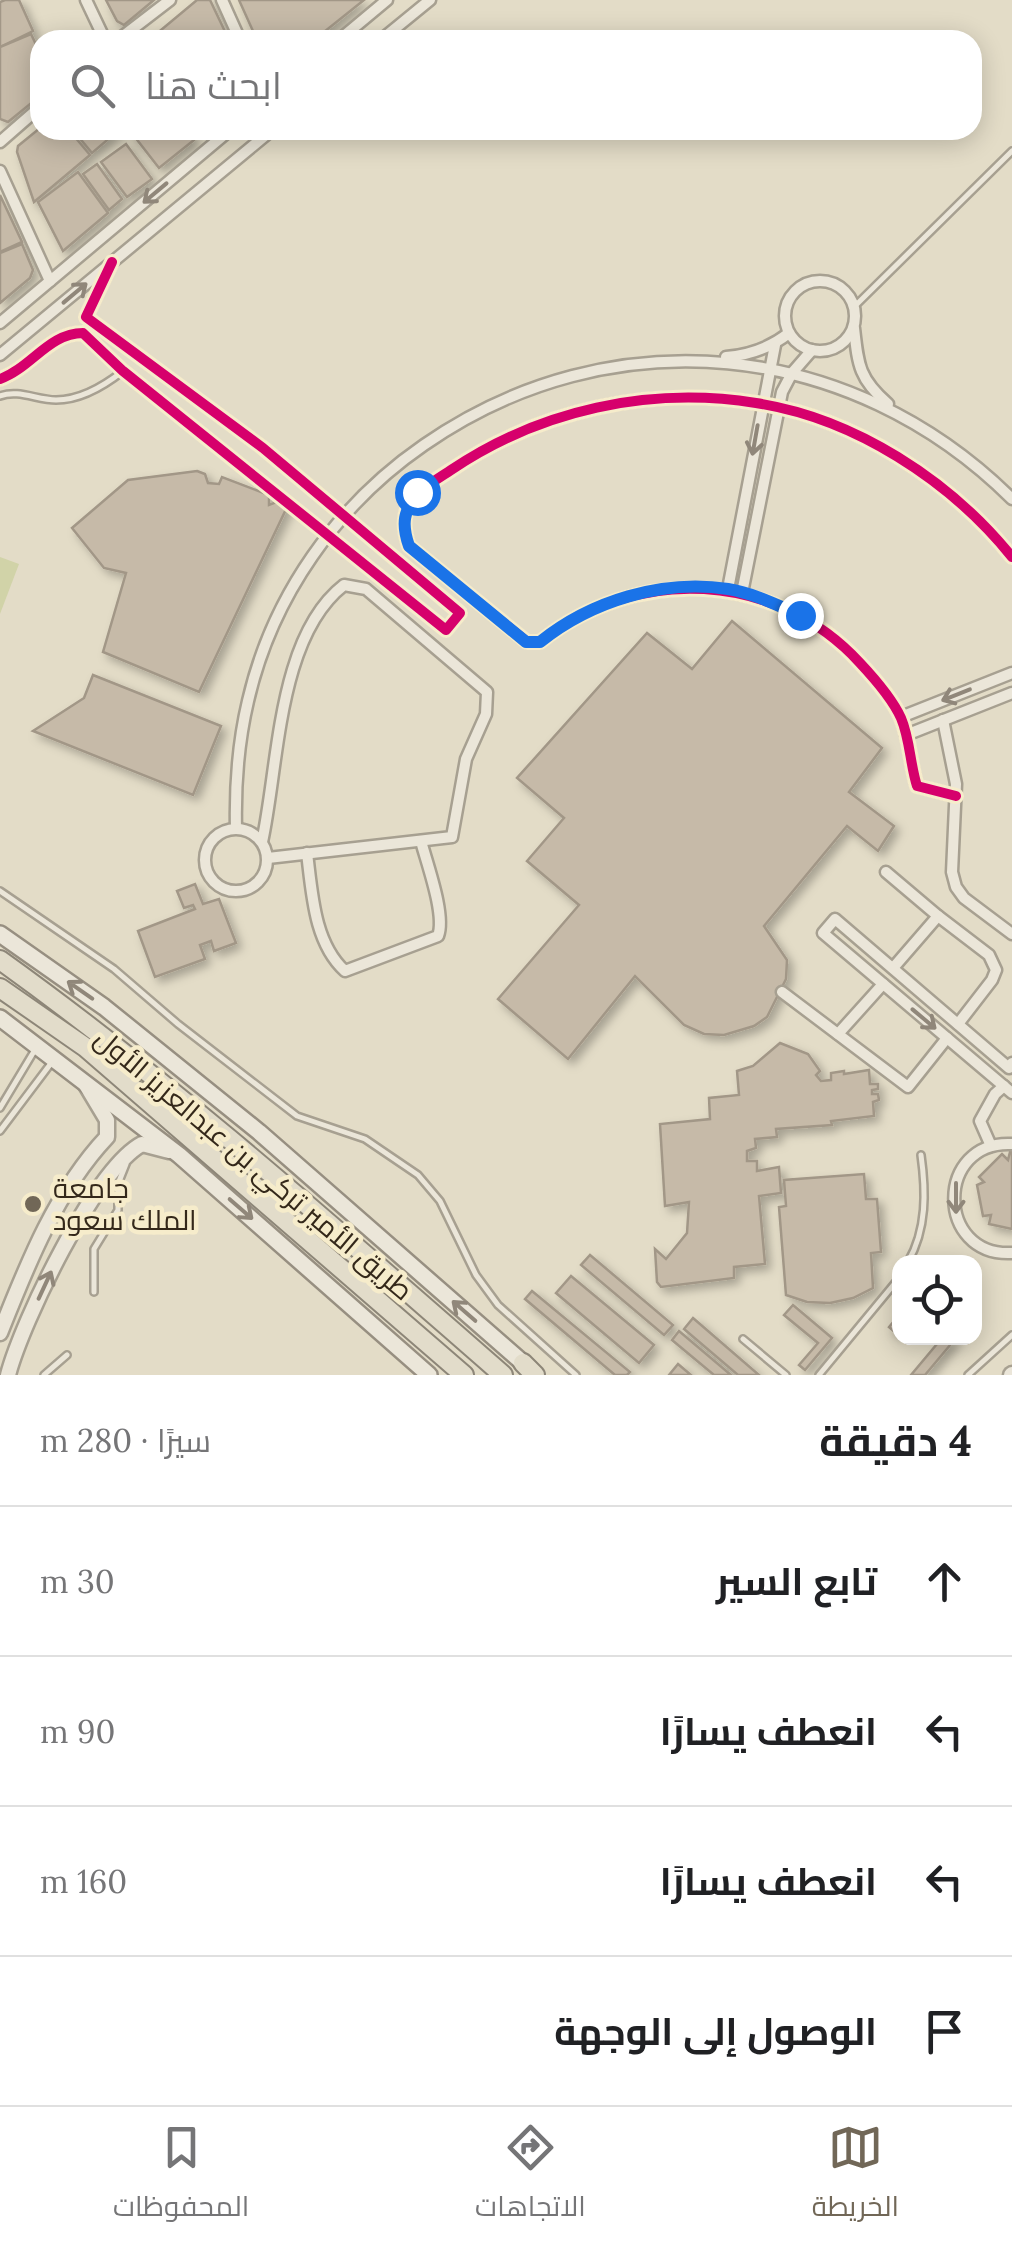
<!DOCTYPE html>
<html lang="ar">
<head>
<meta charset="utf-8">
<style>
  body { margin:0; font-family:Lora,Cairo,serif; background:#f6f6f6; color:#202124; direction:rtl }
  .controls { position:absolute; right:30px; bottom:30px; display:grid; overflow:hidden; border-radius:20px; box-shadow:0 5px 25px #0003 }
  .controls button { width:90px; height:90px; display:grid; place-items:center; padding:0; border:0; border-bottom:2px solid #e0e0e0; background:#fff; color:#202124; font:50px sans-serif }
  .stop { position:absolute; width:30px; height:30px; margin:-22px; border:8px solid #1a73e8; border-radius:50%; background:#fff }
  .stop.end { background:#1a73e8; border-color:#fff; box-shadow:0 2px 10px #0008 }
  .list { margin:0; padding:0; list-style:none }
  h2 { display:flex; justify-content:space-between; align-items:center; height:130px; margin:0; padding:0 40px; font-size:42px }
  h2 small { font-size:32px; font-weight:400; color:#757577 }
  .list li { display:grid; grid-template-columns:65px 1fr auto; gap:30px; align-items:center; box-sizing:border-box; height:150px; padding:0 40px; border-top:2px solid #e0e0e0 }
  .list b { display:block; font-size:38px; white-space:nowrap }
  .list em { font-size:32px; font-style:normal; color:#757577 }
  .icon { flex:none; width:55px; height:55px; fill:none; stroke:currentColor; stroke-width:2; stroke-linecap:round; stroke-linejoin:round }
  .map { position:relative; flex:none; width:1012px; height:1375px; overflow:hidden; direction:ltr }
  .search { position:absolute; background:#fff; box-shadow:0 5px 25px #0003; left:30px; right:30px; top:30px; height:110px; display:flex; align-items:center; gap:25px; box-sizing:border-box; padding:0 35px; border-radius:30px; color:#757577; font-size:38px }
  .sheet { height:730px; background:#fff }
  nav { display:flex; justify-content:space-around; align-items:center; box-sizing:border-box; height:140px; border-top:2px solid #e0e0e0; background:#fff; font-size:28px; color:#757577 }
  nav a { display:grid; justify-items:center; gap:5px }
  nav .on { color:#716757 }
  .map>svg:first-child { display:block }
</style>
</head>
<body>
<div class="map">
<svg width="1012" height="1375" viewBox="0 0 1012 1375">
  <defs>
    <filter id="shadow"><feDropShadow dx="5" dy="5" stdDeviation="5" flood-color="#0004"/></filter>
  </defs>
  <rect width="100%" height="100%" fill="#e3dcc7"/>
  <polygon fill="#d1d3a8" points="0,557 19,564 0,614"/>
  <g fill="#c6baa8" stroke="#a29787" stroke-width="2.5" filter="url(#shadow)">
    <polygon points="5,0 19,0 33,31 0,47 0,2"/>
    <polygon points="106,0 154,0 124,25 117,21"/>
    <polygon points="197,0 210,0 229,40 149,40"/>
    <polygon points="239,0 364,0 314,40 257,40"/>
    <polygon points="31,34 40,53 40,96 8,122 0,119 0,47"/>
    <polygon points="40,128 69,130 90,155 34,202 17,152 18,146"/>
    <polygon points="73,130 119,130 92,153"/>
    <polygon points="133,130 187,130 194,140 159,168 131,132"/>
    <polygon points="126,144 152,179 127,197 101,162"/>
    <polygon points="97,164 122,199 109,210 83,174"/>
    <polygon points="78,172 108,213 63,251 38,202"/>
    <polygon points="0,195 22,242 0,252"/>
    <polygon points="22,244 33,270 30,278 0,303 0,253"/>
    <polygon points="197,471 205,474 208,483 219,484 222,477 269,495 269,505 279,501 288,505 199,692 103,652 126,573 104,568 72,528 128,480"/>
    <polygon points="732,621 882,748 849,792 894,826 878,851 847,826 764,926 787,960 786,979 767,1017 754,1026 724,1035 704,1034 684,1025 635,976 568,1059 498,999 579,905 527,861 564,818 517,778 647,633 692,669"/>
    <polygon points="93,675 221,726 193,795 33,731 84,698"/>
    <polygon points="195,884 203,904 219,899 236,943 214,951 211,941 200,945 205,959 155,977 138,931 195,909 193,905 184,908 177,891"/>
    <polygon points="780,1043 808,1054 820,1071 816,1075 821,1081 831,1080 831,1073 844,1071 844,1074 869,1070 870,1084 878,1084 878,1089 872,1090 872,1094 878,1094 879,1100 873,1102 874,1116 831,1121 832,1125 776,1129 777,1137 755,1139 756,1148 747,1151 747,1161 757,1161 757,1171 779,1167 781,1193 759,1196 765,1264 734,1267 734,1278 661,1287 657,1282 655,1249 666,1259 687,1233 689,1202 665,1206 660,1124 710,1119 709,1098 739,1095 737,1071 753,1066"/>
    <polygon points="1010,1152 1012,1152 1012,1229 989,1224 991,1215 983,1216 977,1185 984,1182 979,1177 1002,1154 1008,1160"/>
    <polygon points="864,1174 866,1199 877,1199 881,1252 871,1253 873,1288 853,1298 830,1303 807,1302 786,1295 779,1207 786,1206 784,1180"/>
    <polygon points="590,1255 673,1325 664,1335 581,1265"/>
    <polygon points="571,1276 654,1345 639,1363 556,1293"/>
    <polygon points="532,1291 630,1372 627,1375 615,1375 525,1299"/>
    <polygon points="793,1305 832,1338 805,1370 799,1365 818,1343 784,1315"/>
    <polygon points="900,1314 900,1331 897,1334 889,1327"/>
    <polygon points="693,1318 759,1375 738,1375 684,1329"/>
    <polygon points="679,1331 731,1375 714,1375 672,1340"/>
    <polygon points="942,1338 956,1338 925,1375 911,1375"/>
    <polygon points="678,1364 691,1375 669,1375"/>
  </g>
  <g fill="none" stroke-linecap="round" stroke-linejoin="round">
    <defs>
      <g id="service">
        <polyline points="855,306 1012,151"/>
        <path d="M0 396C18 389 37 400 56 400 81 400 104 386 123 371"/>
        <polyline points="0,891 114,969 178,1024 297,1116 365,1139 418,1175 440,1201 476,1275 498,1305 576,1375"/>
        <polyline points="0,1108 36,1048"/>
        <polyline points="0,1131 52,1062"/>
        <path d="M908 1262C927 1229 926 1191 921 1155"/>
        <polyline points="94,1292 94,1249 118,1210 118,1184 126,1164"/>
        <polyline points="743,1339 786,1375"/>
        <polyline points="44,1375 67,1355"/>
        <polyline points="819,1375 900,1277"/>
        <polyline points="968,1375 1012,1335"/>
      </g>
      <g id="minor">
        <polyline points="86,0 105,40"/>
        <polyline points="222,0 240,40"/>
        <polyline points="118,40 170,0"/>
        <polyline points="339,40 387,0"/>
        <polyline points="381,40 430,0"/>
        <polyline points="0,142 40,107"/>
        <polyline points="0,171 50,281"/>
        <circle cx="820" cy="316" r="35"/>
        <polyline points="0,323 230,130"/>
        <path d="M854 328C858 365 859 379 888 404"/>
        <polyline points="0,355 272,130"/>
        <path d="M726 357C750 355 770 348 789 333"/>
        <path d="M0 379C31 368 49 333 83 333L123 371 446 630 460 613 263 448 86 317 112 262"/>
        <polyline points="728,589 775,345"/>
        <polyline points="742,593 782,392 792,373 812,350"/>
        <polyline points="901,717 1012,673"/>
        <polyline points="943,720 956,784 952,872 956,887 964,898 1012,934"/>
        <polyline points="906,735 1012,693"/>
        <path d="M956 796 917 786C910 764 910 739 901 718 892 698 875 679 860 663 776 571 635 565 540 642H527L409 546C394 503 419 491 451 470 540 410 649 386 756 403 854 418 950 480 1012 557"/>
        <path d="M236 828C235 785 238 743 248 701 272 596 337 505 424 445 611 315 851 339 1012 499"/>
        <circle cx="236" cy="860" r="31"/>
        <path d="M262 842C279 765 277 637 344 585L366 589 487 692 486 714 466 759 452 837 268 858"/>
        <path d="M307 853C312 893 314 943 345 971L438 936C446 915 427 864 421 841"/>
        <polyline points="886,872 938,916 893,968"/>
        <polyline points="938,916 989,955 996,970 992,980 958,1024"/>
        <polyline points="782,992 908,1087 947,1038"/>
        <polyline points="838,1034 883,984"/>
        <polyline points="1012,1063 1009,1068 835,919 823,933 1012,1093"/>
        <path d="M1012 1144C935 1140 935 1257 1012 1253"/>
        <polyline points="991,1146 980,1121 995,1094 1004,1086"/>
      </g>
      <g id="tertiary">
        <path d="M0 1333C27 1265 56 1191 107 1137V1120L86 1085"/>
        <path d="M8 1375C22 1322 95 1169 142 1144L169 1151"/>
        <polyline points="1011,1375 1012,1374"/>
      </g>
      <g id="secondary">
        <polyline points="0,934 104,1007 259,1132 530,1369"/>
        <polyline points="0,1018 179,1155 429,1375"/>
      </g>
      <g id="primary">
        <path d="M0 960C177 1087 339 1232 503 1375"/>
        <polyline points="0,988 85,1047 464,1375"/>
        <polyline points="523,1363 535,1375"/>
      </g>
    </defs>
    <use href="#service" stroke="#a7a091" stroke-width="10"/>
    <use href="#minor" stroke="#a7a091" stroke-width="15"/>
    <use href="#tertiary" stroke="#a7a091" stroke-width="19"/>
    <use href="#secondary" stroke="#978f81" stroke-width="20"/>
    <use href="#primary" stroke="#8d8678" stroke-width="22"/>
    <use href="#service" stroke="#ebe6d9" stroke-width="5"/>
    <use href="#minor" stroke="#ebe6d9" stroke-width="10"/>
    <use href="#tertiary" stroke="#ebe6d9" stroke-width="14"/>
    <use href="#secondary" stroke="#ebe6d9" stroke-width="15"/>
    <use href="#primary" stroke="#e2dcca" stroke-width="18"/>
    <defs>
      <g id="cycleway">
        <path d="M0 379C31 368 49 333 83 333L123 371 446 630 460 613 263 448 86 317 112 262"/>
        <path d="M956 796 917 786C910 764 910 739 901 718 892 698 875 679 860 663 776 571 635 565 540 642H527L409 546C394 503 419 491 451 470 540 410 649 386 756 403 854 418 950 480 1012 557"/>
      </g>
    </defs>
    <use href="#cycleway" stroke="#f6eccb" stroke-width="16"/>
    <use href="#cycleway" stroke="#d6006c" stroke-width="10"/>
  </g>
  <defs><path id="oneway-shaft" d="M-6 0H5M1.5-3L5.5 0L1.5 3" fill="none" stroke-width="1.6" stroke-linecap="round" stroke-linejoin="round" transform="scale(2.5)"/></defs>
  <g stroke="#90877a">
    <use href="#oneway-shaft" transform="translate(155 193) rotate(140)"/>
    <use href="#oneway-shaft" transform="translate(75 293) rotate(-40)"/>
    <use href="#oneway-shaft" transform="translate(755 440) rotate(100)"/>
    <use href="#oneway-shaft" transform="translate(956 695) rotate(158)"/>
    <use href="#oneway-shaft" transform="translate(80 990) rotate(-145)"/>
    <use href="#oneway-shaft" transform="translate(924 1019) rotate(40)"/>
    <use href="#oneway-shaft" transform="translate(956 1198) rotate(90)"/>
    <use href="#oneway-shaft" transform="translate(241 1209) rotate(41)"/>
    <use href="#oneway-shaft" transform="translate(45 1285) rotate(-65)"/>
    <use href="#oneway-shaft" transform="translate(464 1311) rotate(-139)"/>
  </g>
  <g fill="none" stroke-linecap="round" stroke-linejoin="round">
    <path stroke="#1a73e8" stroke-width="12" d="M417 492C404 512 401 523 409 546L526 642H540C591 601 662 579 728 589 753 593 777 605 800 615"/>
  </g>
  <circle fill="#716757" stroke="#f6eccb" stroke-width="4" cx="33" cy="1204" r="10"/>
  <g text-anchor="middle" dominant-baseline="central" stroke-width="9" stroke-linejoin="round" paint-order="stroke">
    <g font-size="28" fill="#34281a" stroke="#f6eccb">
      <text transform="translate(254 1164) rotate(40)">طريق الأمير تركي بن عبدالعزيز الأول</text>
    </g>
    <g font-size="28" fill="#34281a" stroke="#f6eccb" text-anchor="start">
      <text x="53" y="1188">جامعة<tspan x="53" dy="32">الملك سعود</tspan></text>
    </g>
  </g>
</svg>
<div class="controls">
<button><svg class="icon" aria-label="locate" viewBox="0 0 24 24"><circle cx="12" cy="12" r="6"/><path d="M12 2v4M12 18v4M2 12h4M18 12h4"/></svg></button>
</div>
<div class="stop" style="left:417px;top:492px"></div>
<div class="stop end" style="left:800px;top:615px"></div>
<div class="search"><svg class="icon" aria-label="search" viewBox="0 0 24 24"><circle cx="10" cy="10" r="6"/><path d="M15 15l6 6"/></svg>ابحث هنا</div>
</div>
<section class="sheet">
<h2>4 دقيقة<small>سيرًا · 280 m</small></h2>
<ul class="list">
<li><svg class="icon" aria-label="ahead" viewBox="0 0 24 24"><path d="M12 20V5M6 11l6-6 6 6"/></svg><div><b>تابع السير</b></div><em>30 m</em></li>
<li><svg class="icon" aria-label="left" viewBox="0 0 24 24"><path d="M17 20v-9H6M10 6l-5 5 5 5"/></svg><div><b>انعطف يسارًا</b></div><em>90 m</em></li>
<li><svg class="icon" aria-label="left" viewBox="0 0 24 24"><path d="M17 20v-9H6M10 6l-5 5 5 5"/></svg><div><b>انعطف يسارًا</b></div><em>160 m</em></li>
<li><svg class="icon" aria-label="arrive" viewBox="0 0 24 24"><path d="M6 21V4h12l-3 4 3 4H6"/></svg><div><b>الوصول إلى الوجهة</b></div></li>
</ul>
</section>
<nav>
<a class="on"><svg class="icon" aria-label="map" viewBox="0 0 24 24"><path d="M3 6l6-2 6 2 6-2v14l-6 2-6-2-6 2zM9 4v14M15 6v14"/></svg>الخريطة</a>
<a><svg class="icon" aria-label="directions" viewBox="0 0 24 24"><path d="M12 3l9 9-9 9-9-9zM9 14v-3h6M13 9l2 2-2 2"/></svg>الاتجاهات</a>
<a><svg class="icon" aria-label="saved" viewBox="0 0 24 24"><path d="M7 4h10v16l-5-4-5 4z"/></svg>المحفوظات</a>
</nav>
</body>
</html>
